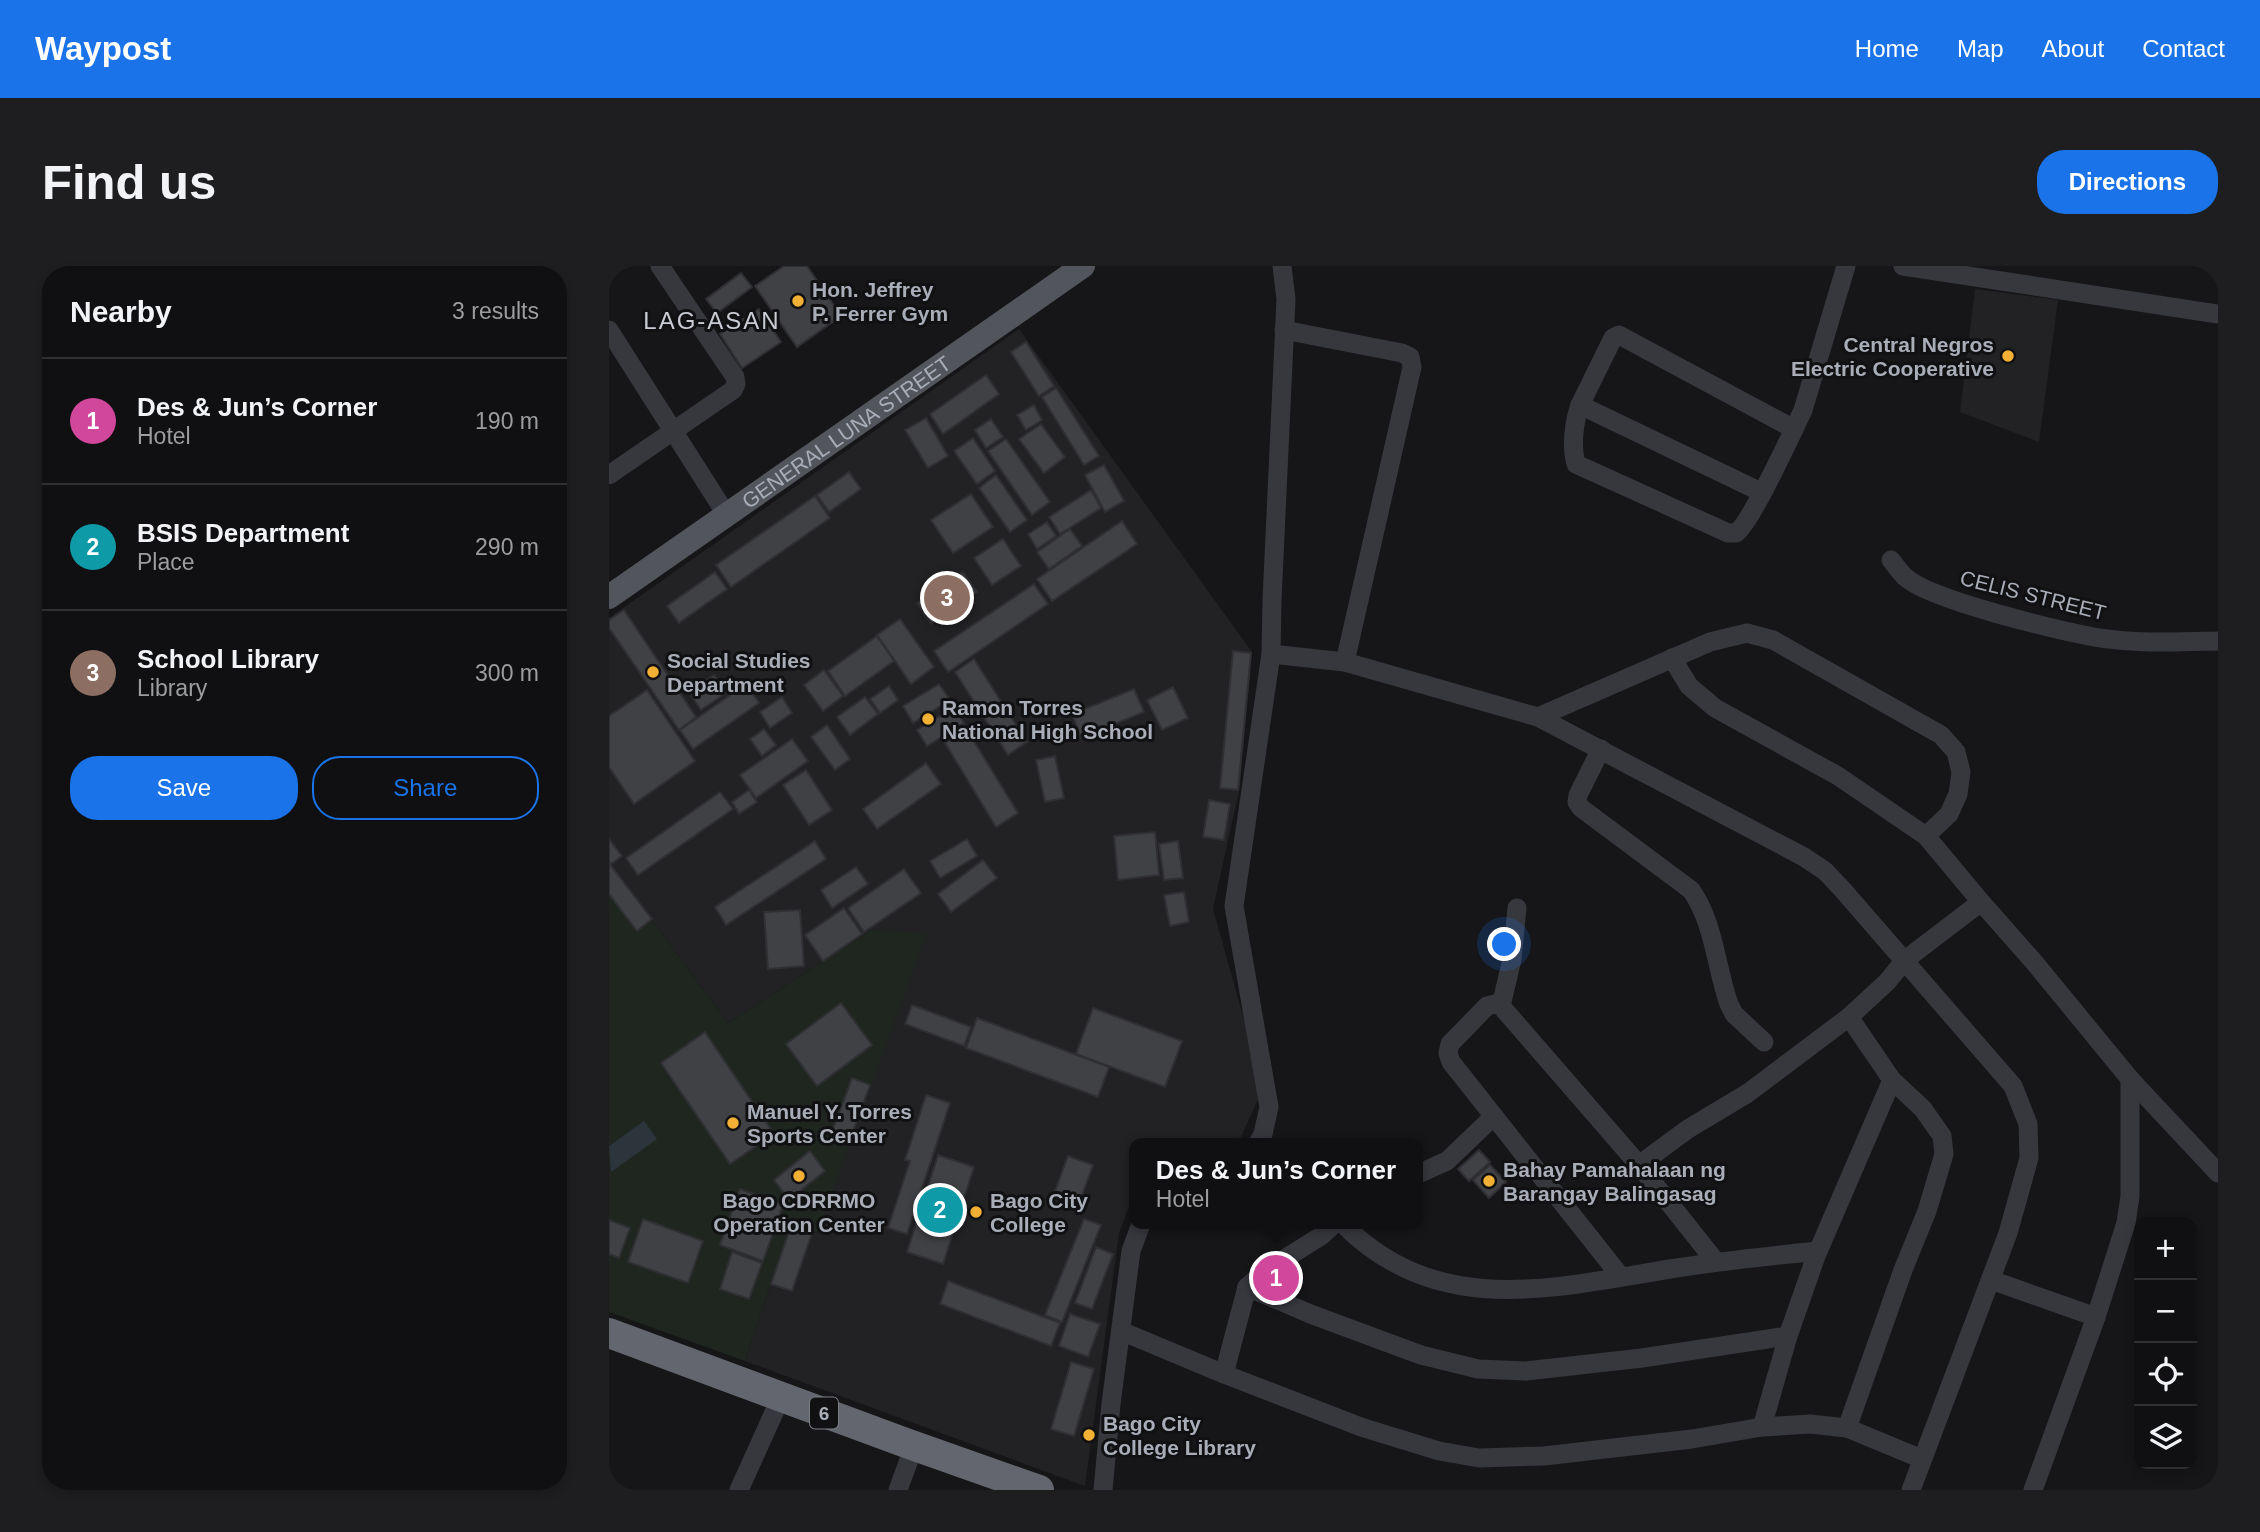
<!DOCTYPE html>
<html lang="en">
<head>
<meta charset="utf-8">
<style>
  body { margin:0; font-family:Helvetica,sans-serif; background:#1e1e20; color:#f1f3f6 }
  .controls { position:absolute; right:21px; bottom:21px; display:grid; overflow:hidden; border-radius:14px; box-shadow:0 4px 10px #0003 }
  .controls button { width:63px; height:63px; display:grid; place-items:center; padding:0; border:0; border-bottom:2px solid #303032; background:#101012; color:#f1f3f6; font:35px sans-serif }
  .you { position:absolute; left:896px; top:679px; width:24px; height:24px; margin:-18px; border:5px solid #fff; border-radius:50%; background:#1a73e8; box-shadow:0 0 0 10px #1a73e833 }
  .badge { display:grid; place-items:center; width:46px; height:46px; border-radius:50%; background:#1a73e8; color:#fff; font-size:23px; font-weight:700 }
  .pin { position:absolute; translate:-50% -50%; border:4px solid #fff; box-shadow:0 2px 7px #0006 }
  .popup { position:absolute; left:520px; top:872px; width:294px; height:91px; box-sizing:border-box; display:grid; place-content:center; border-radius:14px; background:#101012; filter:drop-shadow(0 2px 5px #0005); font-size:23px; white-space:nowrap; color:#9c9d9f }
  .popup b { font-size:26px; color:#f1f3f6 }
  .popup::after { content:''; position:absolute; left:50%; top:100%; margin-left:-14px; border:14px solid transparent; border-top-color:#101012 }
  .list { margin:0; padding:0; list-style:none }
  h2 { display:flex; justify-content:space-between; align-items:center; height:91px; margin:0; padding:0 28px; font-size:30px }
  h2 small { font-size:23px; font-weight:400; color:#9c9d9f }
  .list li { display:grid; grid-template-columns:46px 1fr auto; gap:21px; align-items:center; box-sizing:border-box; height:126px; padding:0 28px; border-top:2px solid #303032 }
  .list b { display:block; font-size:26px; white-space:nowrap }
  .list p { margin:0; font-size:23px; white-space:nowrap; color:#9c9d9f }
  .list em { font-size:23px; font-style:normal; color:#9c9d9f }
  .actions { display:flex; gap:14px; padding:21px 28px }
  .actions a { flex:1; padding:16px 0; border:2px solid #1a73e8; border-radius:28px; text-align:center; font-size:24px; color:#1a73e8 }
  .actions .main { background:#1a73e8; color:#fff }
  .icon { flex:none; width:38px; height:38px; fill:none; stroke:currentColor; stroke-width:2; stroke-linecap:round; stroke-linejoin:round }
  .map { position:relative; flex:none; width:1609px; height:1224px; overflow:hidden; border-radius:28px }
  header { display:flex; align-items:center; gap:42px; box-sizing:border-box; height:98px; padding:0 35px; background:#1a73e8; color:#fff }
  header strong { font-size:33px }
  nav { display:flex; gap:38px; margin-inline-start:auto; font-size:24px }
  .intro { display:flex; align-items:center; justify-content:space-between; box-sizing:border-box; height:168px; padding:0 42px }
  h1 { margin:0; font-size:49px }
  .button { padding:18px 32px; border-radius:28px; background:#1a73e8; color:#fff; font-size:24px; font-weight:700 }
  main { display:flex; gap:42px; padding:0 42px }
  aside { flex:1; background:#101012; border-radius:28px; box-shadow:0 4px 10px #0003 }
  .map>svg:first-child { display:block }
</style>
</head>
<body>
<header>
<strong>Waypost</strong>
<nav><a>Home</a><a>Map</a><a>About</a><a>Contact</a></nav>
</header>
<div class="intro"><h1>Find us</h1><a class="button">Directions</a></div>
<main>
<aside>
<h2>Nearby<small>3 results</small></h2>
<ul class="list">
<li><span class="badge" style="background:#d1479c">1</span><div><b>Des &amp; Jun’s Corner</b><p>Hotel</p></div><em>190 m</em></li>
<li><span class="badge" style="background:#0f9aa8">2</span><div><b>BSIS Department</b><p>Place</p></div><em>290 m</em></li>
<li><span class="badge" style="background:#8d6e63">3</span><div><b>School Library</b><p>Library</p></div><em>300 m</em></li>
</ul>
<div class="actions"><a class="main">Save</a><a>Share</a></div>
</aside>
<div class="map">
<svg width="1609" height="1224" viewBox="0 0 1609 1224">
  <rect width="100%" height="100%" fill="#161618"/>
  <g fill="#222225">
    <polygon points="1366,23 1449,34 1430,176 1351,146"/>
    <polygon points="410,63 643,386 631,520 604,643 643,782 651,829 632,871 619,877 525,877 525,933 522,935 510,967 476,1220 136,1095 182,958 208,967 262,664 119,757 0,596 0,352"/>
  </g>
  <polygon fill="#1e261f" points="0,596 119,757 262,664 318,667 208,967 182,958 136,1095 0,1046"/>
  <polygon fill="#2c353c" points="35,855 48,873 2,906 0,880"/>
  <g fill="#404145" stroke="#303034" stroke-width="2">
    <polygon points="175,0 198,0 232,50 188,81 146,20"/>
    <polygon points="132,7 143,21 108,47 97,33"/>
    <polygon points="150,43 172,76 133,102 111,68"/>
    <polygon points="417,76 445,120 430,130 402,86"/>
    <polygon points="377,109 390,128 334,168 321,148"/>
    <polygon points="447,122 490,190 475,199 433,131"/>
    <polygon points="425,139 433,154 417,164 408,149"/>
    <polygon points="317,152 339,190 319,202 296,164"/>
    <polygon points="382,153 394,171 377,182 366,164"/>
    <polygon points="432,158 456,191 435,207 410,173"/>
    <polygon points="364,172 386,205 368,218 345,185"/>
    <polygon points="397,173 441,236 423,249 379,185"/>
    <polygon points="495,199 515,235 496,246 476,209"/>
    <polygon points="240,206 252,223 220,246 208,229"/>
    <polygon points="387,209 418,254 401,266 370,222"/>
    <polygon points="482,224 492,242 451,268 440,251"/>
    <polygon points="362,228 384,261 344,287 322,254"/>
    <polygon points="206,230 221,252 122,321 107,299"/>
    <polygon points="513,255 528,278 443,335 428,313"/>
    <polygon points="438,256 447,270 428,283 419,268"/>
    <polygon points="461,263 473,280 440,303 428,286"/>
    <polygon points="394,273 412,300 383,319 365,292"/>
    <polygon points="106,306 118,323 70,357 58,340"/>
    <polygon points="354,306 368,326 322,358 308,337"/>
    <polygon points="425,318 439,338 339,406 325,385"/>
    <polygon points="15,344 87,451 70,464 0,362 0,354"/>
    <polygon points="291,353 325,401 302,418 268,369"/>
    <polygon points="268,370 285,395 236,430 219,405"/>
    <polygon points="624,385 642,387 629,524 611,522"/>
    <polygon points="365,393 418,476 399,489 346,406"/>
    <polygon points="215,404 234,430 214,445 195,419"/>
    <polygon points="105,409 117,427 92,444 80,426"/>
    <polygon points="137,418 150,437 84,483 71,464"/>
    <polygon points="330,418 341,434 304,457 294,440"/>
    <polygon points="280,420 289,434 271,447 261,433"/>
    <polygon points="564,421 579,452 553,464 538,434"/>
    <polygon points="525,423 535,446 472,472 463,448"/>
    <polygon points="38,424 86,495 25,538 0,501 0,450"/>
    <polygon points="173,431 183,447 161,462 151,446"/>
    <polygon points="256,431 269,448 241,469 228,451"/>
    <polygon points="345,441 355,457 318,480 308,464"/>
    <polygon points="218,459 241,493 226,504 202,471"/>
    <polygon points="355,459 409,547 387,561 333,472"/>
    <polygon points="155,463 167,479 153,490 141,473"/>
    <polygon points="183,473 199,495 147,532 131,509"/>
    <polygon points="446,490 455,532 436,536 427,494"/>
    <polygon points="317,497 332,518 268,563 254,543"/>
    <polygon points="197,504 223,544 200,559 174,519"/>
    <polygon points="140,524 148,536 130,548 123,536"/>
    <polygon points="111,526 124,543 29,609 17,592"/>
    <polygon points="600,534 621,538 615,574 594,571"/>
    <polygon points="546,566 550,609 509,614 505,570"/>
    <polygon points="0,573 13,590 2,598 0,595"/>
    <polygon points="358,573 368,590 331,612 321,595"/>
    <polygon points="206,575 217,593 117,659 106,641"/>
    <polygon points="569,575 574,612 555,614 550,578"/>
    <polygon points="374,594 388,612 342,646 329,628"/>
    <polygon points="0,597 43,653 28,665 0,628"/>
    <polygon points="247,601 259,618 223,642 212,624"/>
    <polygon points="295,603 312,627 255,666 239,642"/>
    <polygon points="575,626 580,656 561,660 555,629"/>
    <polygon points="235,642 253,668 214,695 196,669"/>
    <polygon points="191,644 195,700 159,703 155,646"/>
    <polygon points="232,737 263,779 208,820 177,778"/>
    <polygon points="303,739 362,761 355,780 296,758"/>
    <polygon points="484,742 573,775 556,821 467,788"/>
    <polygon points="368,752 500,801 489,831 357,782"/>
    <polygon points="96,766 165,868 121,898 52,797"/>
    <polygon points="243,812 261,819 240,876 222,869"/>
    <polygon points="317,829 341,837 298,968 279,962 301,895 296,894"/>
    <polygon points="870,884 881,896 860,915 849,903"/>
    <polygon points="201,885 216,905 180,934 165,914"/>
    <polygon points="329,889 365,901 334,998 298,986"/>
    <polygon points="459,890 484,899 471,935 446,925"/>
    <polygon points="881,899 897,916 880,932 864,914"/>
    <polygon points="131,923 174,939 154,995 111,979"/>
    <polygon points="34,953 94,975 79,1017 19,996"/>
    <polygon points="475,953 492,959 453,1056 436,1049"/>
    <polygon points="0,954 21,962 10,992 0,988"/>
    <polygon points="182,960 203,967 183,1025 162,1018"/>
    <polygon points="487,981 504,988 483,1043 466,1037"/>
    <polygon points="123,986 153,997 140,1033 111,1023"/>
    <polygon points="339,1015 451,1057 442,1080 331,1038"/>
    <polygon points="461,1048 491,1058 479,1091 450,1080"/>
    <polygon points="462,1096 485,1103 465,1170 442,1163"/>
  </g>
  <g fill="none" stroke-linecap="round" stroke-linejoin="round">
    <g stroke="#37383d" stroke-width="19">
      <polyline points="1294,0 1609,48"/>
      <polyline points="0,64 117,248"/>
      <polyline points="675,64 793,87 801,91 803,101 736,396"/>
      <polyline points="971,139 1004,72 1010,69 1185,163"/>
      <polyline points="0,209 124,124 127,118 126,111 51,0"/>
      <path d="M1152 226 971 139C965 156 962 180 967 198L1119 267H1127C1142 257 1183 167 1194 144L1237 0"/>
      <path d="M1282 294C1287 300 1291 306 1296 311 1321 334 1448 364 1485 371 1526 378 1568 376 1609 375"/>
      <polyline points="662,388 736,396 929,451 1195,591 1216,605 1233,623 1404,820 1419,858 1420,892 1399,967 1302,1224"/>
      <polyline points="929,451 1101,376 1138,367 1164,374 1332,469 1347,486 1352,506 1349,528 1340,548 1317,570"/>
      <path d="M992 483 969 529 968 536 972 542 1082 624C1105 656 1107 701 1120 738L1125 748 1155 776"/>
      <polyline points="1372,636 1425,696 1521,813 1521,930 1517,957 1487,1051 1424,1224"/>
      <polyline points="892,740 903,693 908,642"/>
      <polyline points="1521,813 1609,907"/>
      <polyline points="649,877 654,868 660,841 625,640 662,388 663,334 677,33 673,0"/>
      <polyline points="1030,899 1079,863 1139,827 1240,751 1278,716 1296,694 1372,636 1317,570 1229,510 1106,442 1080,420 1063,392"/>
      <polyline points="809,908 838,895 885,850"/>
      <path d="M734 958C828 1053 944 1022 1061 1003 1110 995 1160 990 1209 985"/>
      <polyline points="1012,1011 842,796 839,787 841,778 878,740 886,738 892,740 1030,899 1107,996"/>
      <polyline points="1382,1014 1487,1051"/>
      <polyline points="638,1021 704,1049 812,1089 869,1103 917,1105 1033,1092 1179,1070"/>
      <polyline points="512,1065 615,1108 752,1161 830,1185 870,1192 935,1190 1083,1173 1153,1161 1201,1158 1238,1162 1313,1193"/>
      <polyline points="615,1108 638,1021 656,1005 712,970 725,958"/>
      <polyline points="1153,1161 1179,1070 1207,990 1283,814"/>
      <polyline points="1238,1162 1294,1004 1318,945 1335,888 1333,870 1314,843 1283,814 1240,751"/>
      <polyline points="130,1224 172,1131"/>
      <polyline points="289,1224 305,1180"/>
      <polyline points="494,1224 502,1138 522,985 532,958"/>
    </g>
    <path stroke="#53555c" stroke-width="24" id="s1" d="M0 331 474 0"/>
    <polyline stroke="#63666e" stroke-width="30" points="0,1067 297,1177 430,1224"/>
  </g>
  <g fill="#f2b134" stroke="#111113" stroke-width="2.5">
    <circle cx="189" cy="35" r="7"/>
    <circle cx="1399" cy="90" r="7"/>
    <circle cx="44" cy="406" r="7"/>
    <circle cx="319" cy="453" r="7"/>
    <circle cx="124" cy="857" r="7"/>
    <circle cx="190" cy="910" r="7"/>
    <circle cx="880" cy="915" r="7"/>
    <circle cx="367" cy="946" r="7"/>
    <circle cx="480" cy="1169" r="7"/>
  </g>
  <g text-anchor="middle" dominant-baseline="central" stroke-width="6" stroke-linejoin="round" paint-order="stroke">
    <rect fill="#111113" stroke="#7b7e86" stroke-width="2" x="201" y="1131.5" width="28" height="31" rx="5"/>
    <g font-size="19" font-weight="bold" fill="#a8adb8">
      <text x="215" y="1147">6</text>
    </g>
    <g font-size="21" font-weight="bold" fill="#a8adb8" stroke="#111113" text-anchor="start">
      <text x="203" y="23">Hon. Jeffrey<tspan x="203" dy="24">P. Ferrer Gym</tspan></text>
      <text x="1385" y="78" text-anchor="end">Central Negros<tspan x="1385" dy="24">Electric Cooperative</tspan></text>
      <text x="58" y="394">Social Studies<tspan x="58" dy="24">Department</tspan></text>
      <text x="333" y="441">Ramon Torres<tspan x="333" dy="24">National High School</tspan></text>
      <text x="138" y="845">Manuel Y. Torres<tspan x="138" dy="24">Sports Center</tspan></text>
      <text x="894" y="903">Bahay Pamahalaan ng<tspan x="894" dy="24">Barangay Balingasag</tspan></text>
      <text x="190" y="934" text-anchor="middle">Bago CDRRMO<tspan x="190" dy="24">Operation Center</tspan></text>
      <text x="381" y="934">Bago City<tspan x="381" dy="24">College</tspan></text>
      <text x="494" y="1157">Bago City<tspan x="494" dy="24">College Library</tspan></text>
    </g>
    <g font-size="21" fill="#a8adb8" stroke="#111113">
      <text stroke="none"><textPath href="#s1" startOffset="289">GENERAL LUNA STREET</textPath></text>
      <text transform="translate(1424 329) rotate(14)">CELIS STREET</text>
    </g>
    <g font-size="24" letter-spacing="2" fill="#c9ccd4" stroke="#111113">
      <text x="103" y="54">LAG-ASAN</text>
    </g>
  </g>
</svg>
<div class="controls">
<button>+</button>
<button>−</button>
<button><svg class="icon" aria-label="locate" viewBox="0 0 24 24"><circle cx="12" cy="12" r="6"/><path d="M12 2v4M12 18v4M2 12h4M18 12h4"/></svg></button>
<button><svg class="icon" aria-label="layers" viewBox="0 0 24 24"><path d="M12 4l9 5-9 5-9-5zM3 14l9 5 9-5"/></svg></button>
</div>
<div class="you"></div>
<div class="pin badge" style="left:667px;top:1012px;background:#d1479c">1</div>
<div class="popup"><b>Des &amp; Jun’s Corner</b>Hotel</div>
<div class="pin badge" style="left:331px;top:944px;background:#0f9aa8">2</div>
<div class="pin badge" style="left:338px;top:332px;background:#8d6e63">3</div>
</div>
</main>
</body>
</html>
